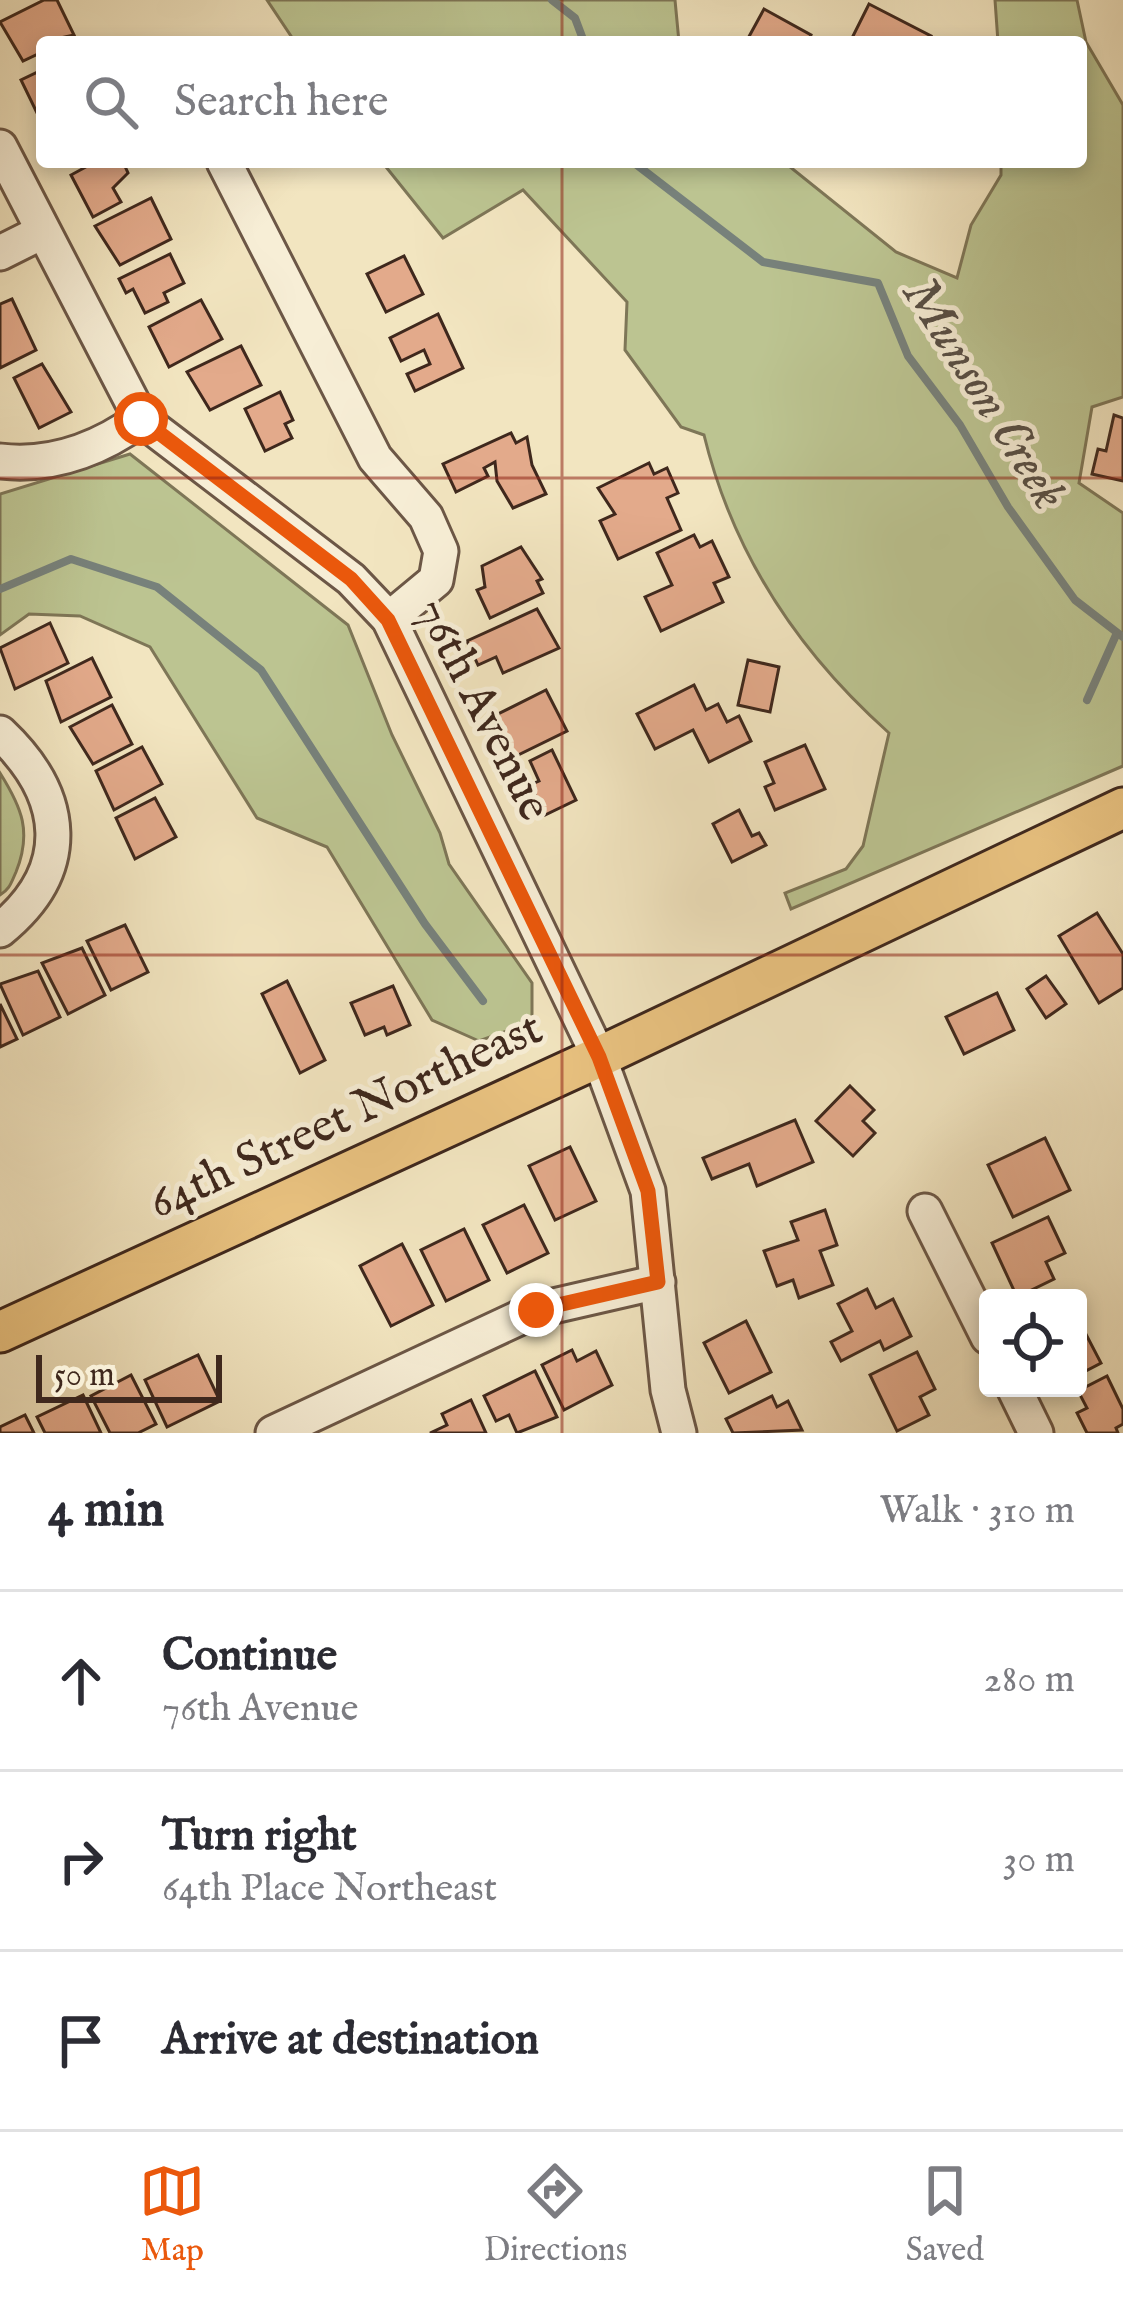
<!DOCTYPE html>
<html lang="en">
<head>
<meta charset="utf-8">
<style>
  body { margin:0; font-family:"IM FELL English",serif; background:#f2f2f3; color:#2b2b33 }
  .controls { position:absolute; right:36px; bottom:36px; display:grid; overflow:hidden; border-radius:12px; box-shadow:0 6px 18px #0003 }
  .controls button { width:108px; height:108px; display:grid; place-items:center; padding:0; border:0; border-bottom:3px solid #e1e1e2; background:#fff; color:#2b2b33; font:60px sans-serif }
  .scale { position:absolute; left:36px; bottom:30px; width:186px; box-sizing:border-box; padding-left:12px; border:6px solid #3f281d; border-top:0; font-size:33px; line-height:42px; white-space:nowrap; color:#3f281d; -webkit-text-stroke:9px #f7eed6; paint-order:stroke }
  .stop { position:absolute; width:36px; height:36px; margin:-27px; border:9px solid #ea580c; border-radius:50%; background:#fff }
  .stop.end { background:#ea580c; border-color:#fff; box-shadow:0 3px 12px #0008 }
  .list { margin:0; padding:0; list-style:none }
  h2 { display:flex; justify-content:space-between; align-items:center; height:156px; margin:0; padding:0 48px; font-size:51px }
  h2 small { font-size:39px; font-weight:400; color:#7c7c81 }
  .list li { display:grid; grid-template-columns:78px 1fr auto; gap:36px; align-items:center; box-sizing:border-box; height:180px; padding:0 48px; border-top:3px solid #e1e1e2 }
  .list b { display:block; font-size:45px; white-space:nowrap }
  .list p { margin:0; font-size:39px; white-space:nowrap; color:#7c7c81 }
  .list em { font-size:39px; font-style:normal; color:#7c7c81 }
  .icon { flex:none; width:66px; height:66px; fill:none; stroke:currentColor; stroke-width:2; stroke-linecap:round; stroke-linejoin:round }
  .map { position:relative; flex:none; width:1123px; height:1433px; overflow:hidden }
  .search { position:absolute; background:#fff; box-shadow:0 6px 18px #0003; left:36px; right:36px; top:36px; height:132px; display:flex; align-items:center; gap:30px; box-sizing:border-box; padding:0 42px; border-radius:12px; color:#7c7c81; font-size:45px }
  .sheet { height:696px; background:#fff }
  nav { display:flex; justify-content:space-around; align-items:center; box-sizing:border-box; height:168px; border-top:3px solid #e1e1e2; background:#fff; font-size:33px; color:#7c7c81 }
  nav a { display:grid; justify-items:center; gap:6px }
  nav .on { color:#ea580c }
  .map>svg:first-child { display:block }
</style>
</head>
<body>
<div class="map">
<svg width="1123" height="1433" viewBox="0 0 1123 1433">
  <rect width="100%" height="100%" fill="#f2e5c0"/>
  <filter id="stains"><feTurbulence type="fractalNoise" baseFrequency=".00167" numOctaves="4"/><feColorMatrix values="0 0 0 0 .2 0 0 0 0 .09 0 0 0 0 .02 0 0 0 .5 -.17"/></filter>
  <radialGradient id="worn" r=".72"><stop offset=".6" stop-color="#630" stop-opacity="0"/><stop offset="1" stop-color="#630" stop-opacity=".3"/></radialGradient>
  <g fill="#bcc491" stroke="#7e7657" stroke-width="3">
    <polygon points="267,0 675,0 679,42 295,42"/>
    <path d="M995 0H1077L1086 42 1123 105V397L1092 407 1079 483 1123 513V766L791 909 785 893 846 869 863 846 889 733C798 652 733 554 704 435L681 427 625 350 627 302 523 190 443 238 382 162H784L896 252 957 278 971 225 1001 175V162H1081V42H998Z"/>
    <polygon points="130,454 348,625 392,735 440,833 449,864 532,983 532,1022 479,1041 432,1020 327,847 257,818 150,647 80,616 29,614 0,635 0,494"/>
    <path d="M0 773C22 808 32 832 16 872 11 883 10 889 0 895Z"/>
  </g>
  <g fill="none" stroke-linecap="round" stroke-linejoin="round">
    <g stroke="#77817b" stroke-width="8">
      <polyline points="552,0 575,18 584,42"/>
      <polyline points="633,162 763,262 878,283 908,356 960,425 1008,507 1075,600 1123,637"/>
      <polyline points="0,589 71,559 157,587 261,670 425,924 483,1001"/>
      <polyline points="1087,700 1116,635"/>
    </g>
  </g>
  <g fill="#e3aa8b" stroke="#3f281d" stroke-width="3">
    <polygon points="44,0 57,0 74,35 42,42 42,52 23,61 0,22"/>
    <polygon points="869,4 931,36 928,42 850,42"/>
    <polygon points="764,9 811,35 808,42 746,42"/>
    <polygon points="42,70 42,113 38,115 21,80"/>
    <polygon points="95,162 123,162 128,173 113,188 121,202 93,217 71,175"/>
    <polygon points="151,198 171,239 120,265 95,226"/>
    <polygon points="170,254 184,283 164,293 168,302 145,313 133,289 126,293 119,279"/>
    <polygon points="404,256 423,294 386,312 367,274"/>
    <polygon points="12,299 36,350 0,368 0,304"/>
    <polygon points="201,300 222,339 169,367 149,327"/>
    <polygon points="438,314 463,368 415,391 407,374 430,364 424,350 401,361 390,338"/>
    <polygon points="241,346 261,385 210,410 187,372"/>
    <polygon points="42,364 71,412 39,428 14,378"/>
    <polygon points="280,392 293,420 285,424 292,438 265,451 245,409"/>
    <polygon points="1114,415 1123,418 1123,481 1092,474 1098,449 1106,451"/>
    <polygon points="511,433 516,443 527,437 532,465 546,494 513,508 497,481 495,462 484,468 488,476 456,492 443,464"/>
    <polygon points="649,463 654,474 667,468 678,493 667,498 681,530 618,559 600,521 615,514 598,488"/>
    <polygon points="694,535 700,547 712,541 729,577 714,583 723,602 661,631 645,597 672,585 657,553"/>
    <polygon points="521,547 542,579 537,581 543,593 490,618 477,590 485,587 482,566"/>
    <polygon points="537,609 559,648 503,673 496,657 478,665 467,641"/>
    <polygon points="50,623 68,663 15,689 0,648"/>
    <polygon points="92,658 111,697 61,722 46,681"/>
    <polygon points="748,660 779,667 770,712 738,705"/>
    <polygon points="694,685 706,710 718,704 727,722 739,716 751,741 709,762 693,730 655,749 637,714"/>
    <polygon points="546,690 567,731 514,757 494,716"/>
    <polygon points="112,705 132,744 93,764 70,727"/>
    <polygon points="805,745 825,789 775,810 765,787 774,783 765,762"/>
    <polygon points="142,747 162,784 114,810 96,771"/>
    <polygon points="552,750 576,800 545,815 530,785 539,781 530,761"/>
    <polygon points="155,798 176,837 135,859 116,818"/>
    <polygon points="739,810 752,836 759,833 766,845 732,862 713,824"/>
    <polygon points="1097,913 1123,954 1123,988 1099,1003 1059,936"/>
    <polygon points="125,925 148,972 111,990 87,941"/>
    <polygon points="82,948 105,995 68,1014 42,963"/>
    <polygon points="38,971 60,1017 23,1035 0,984"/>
    <polygon points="1046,976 1066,1004 1046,1018 1027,989"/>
    <polygon points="287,981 325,1060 300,1073 262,994"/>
    <polygon points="393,986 410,1025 387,1035 384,1027 365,1035 351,1003"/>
    <polygon points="997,993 1014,1030 964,1054 946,1017"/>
    <polygon points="0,1004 17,1039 0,1047"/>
    <polygon points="850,1086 874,1110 863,1121 875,1133 853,1156 816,1121"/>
    <polygon points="795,1120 813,1162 757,1186 749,1164 712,1179 703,1158"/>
    <polygon points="1045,1138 1070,1190 1013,1217 988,1165"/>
    <polygon points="570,1147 596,1201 555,1220 529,1166"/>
    <polygon points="524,1205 548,1253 507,1273 483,1225"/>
    <polygon points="825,1210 837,1245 820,1251 833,1285 799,1298 793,1280 777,1286 764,1251 798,1240 791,1222"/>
    <polygon points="1048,1217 1065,1253 1046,1262 1054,1279 1017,1297 992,1243"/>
    <polygon points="464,1229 489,1280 446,1301 421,1250"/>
    <polygon points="402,1244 433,1305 391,1326 360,1266"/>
    <polygon points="867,1289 876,1308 893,1299 911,1336 884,1350 880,1341 841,1361 831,1342 852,1331 838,1304"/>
    <polygon points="1078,1319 1101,1363 1078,1375"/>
    <polygon points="746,1321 771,1372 729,1393 704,1343"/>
    <polygon points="572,1350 577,1361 596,1351 612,1385 564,1410 542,1365"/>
    <polygon points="917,1352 935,1389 920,1397 929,1415 897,1431 870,1375"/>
    <polygon points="198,1355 220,1401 167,1427 145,1380"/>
    <polygon points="535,1371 557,1417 517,1433 509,1415 496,1421 484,1396"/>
    <polygon points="131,1375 156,1424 138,1433 110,1433 91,1396"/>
    <polygon points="1107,1376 1123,1409 1123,1424 1116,1428 1118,1433 1087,1433 1077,1413 1087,1408 1078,1391"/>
    <polygon points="83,1395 101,1433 45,1433 37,1417"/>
    <polygon points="772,1396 777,1407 788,1401 802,1430 733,1433 726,1419"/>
    <polygon points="471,1400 486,1433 430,1433 447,1425 442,1414"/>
    <polygon points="25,1415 34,1433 0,1433 0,1427"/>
  </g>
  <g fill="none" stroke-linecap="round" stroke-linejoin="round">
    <defs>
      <g id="minor">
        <polyline points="0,147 141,419 351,579 389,619 599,1057 648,1191 668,1390 679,1433"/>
        <polyline points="224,162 375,458 426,517 441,551 436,580 389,619"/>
        <polyline points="0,253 42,232"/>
        <path d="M0 461C52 467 98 450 141 419"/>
        <path d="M0 733C67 796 74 870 0 930"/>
        <polyline points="925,1211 988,1337"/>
        <polyline points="1014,1388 1036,1433"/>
        <polyline points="273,1433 536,1310 658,1282"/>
      </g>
      <polyline id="major" points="0,1332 599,1057 1123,808"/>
    </defs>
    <use href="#minor" stroke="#6c5746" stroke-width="39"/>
    <use href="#major" stroke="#3f281d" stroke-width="45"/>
    <use href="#minor" stroke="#f7eed6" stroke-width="33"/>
    <use href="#major" stroke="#e9c280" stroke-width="39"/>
  </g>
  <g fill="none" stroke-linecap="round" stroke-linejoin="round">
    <polyline stroke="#ea580c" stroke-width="15" points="141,419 351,579 388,620 599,1057 648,1191 658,1282 536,1310"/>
  </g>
  <path fill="none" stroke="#8f2418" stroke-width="3" stroke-opacity="0.55" d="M562 0V42M562 162V1433M0 478H1123M0 955H1123"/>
  <g text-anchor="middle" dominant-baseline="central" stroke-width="10" stroke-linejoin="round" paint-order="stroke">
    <g font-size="48" fill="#3f281d" stroke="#f7eed6">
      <text transform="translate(482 710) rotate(63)">76th Avenue</text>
      <text transform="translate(346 1117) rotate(-25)">64th Street Northeast</text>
    </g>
    <g font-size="51" font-style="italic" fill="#564d44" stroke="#f7eed6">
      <text transform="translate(983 394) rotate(58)">Munson Creek</text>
    </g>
  </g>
  <rect width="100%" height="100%" filter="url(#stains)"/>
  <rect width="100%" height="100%" fill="url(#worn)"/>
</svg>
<div class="controls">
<button><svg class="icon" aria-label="locate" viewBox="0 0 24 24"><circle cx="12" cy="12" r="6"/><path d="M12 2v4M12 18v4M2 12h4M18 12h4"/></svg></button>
</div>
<div class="scale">50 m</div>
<div class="stop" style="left:141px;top:419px"></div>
<div class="stop end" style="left:536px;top:1310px"></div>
<div class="search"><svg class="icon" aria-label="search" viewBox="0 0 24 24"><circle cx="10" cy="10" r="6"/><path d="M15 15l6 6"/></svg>Search here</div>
</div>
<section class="sheet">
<h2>4 min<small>Walk · 310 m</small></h2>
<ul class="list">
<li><svg class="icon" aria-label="ahead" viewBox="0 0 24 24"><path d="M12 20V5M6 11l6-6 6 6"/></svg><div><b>Continue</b><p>76th Avenue</p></div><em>280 m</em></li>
<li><svg class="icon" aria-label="right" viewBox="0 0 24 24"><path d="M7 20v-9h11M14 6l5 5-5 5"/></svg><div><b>Turn right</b><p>64th Place Northeast</p></div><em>30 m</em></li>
<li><svg class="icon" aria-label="arrive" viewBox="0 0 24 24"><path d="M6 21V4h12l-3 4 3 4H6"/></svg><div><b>Arrive at destination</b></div></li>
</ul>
</section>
<nav>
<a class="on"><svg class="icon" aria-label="map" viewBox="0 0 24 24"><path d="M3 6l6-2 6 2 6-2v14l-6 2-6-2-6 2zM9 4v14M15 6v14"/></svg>Map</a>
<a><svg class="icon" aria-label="directions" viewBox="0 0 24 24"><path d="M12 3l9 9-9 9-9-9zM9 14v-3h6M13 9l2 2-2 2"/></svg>Directions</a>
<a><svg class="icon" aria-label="saved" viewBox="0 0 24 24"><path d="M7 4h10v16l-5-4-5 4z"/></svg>Saved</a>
</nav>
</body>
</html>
